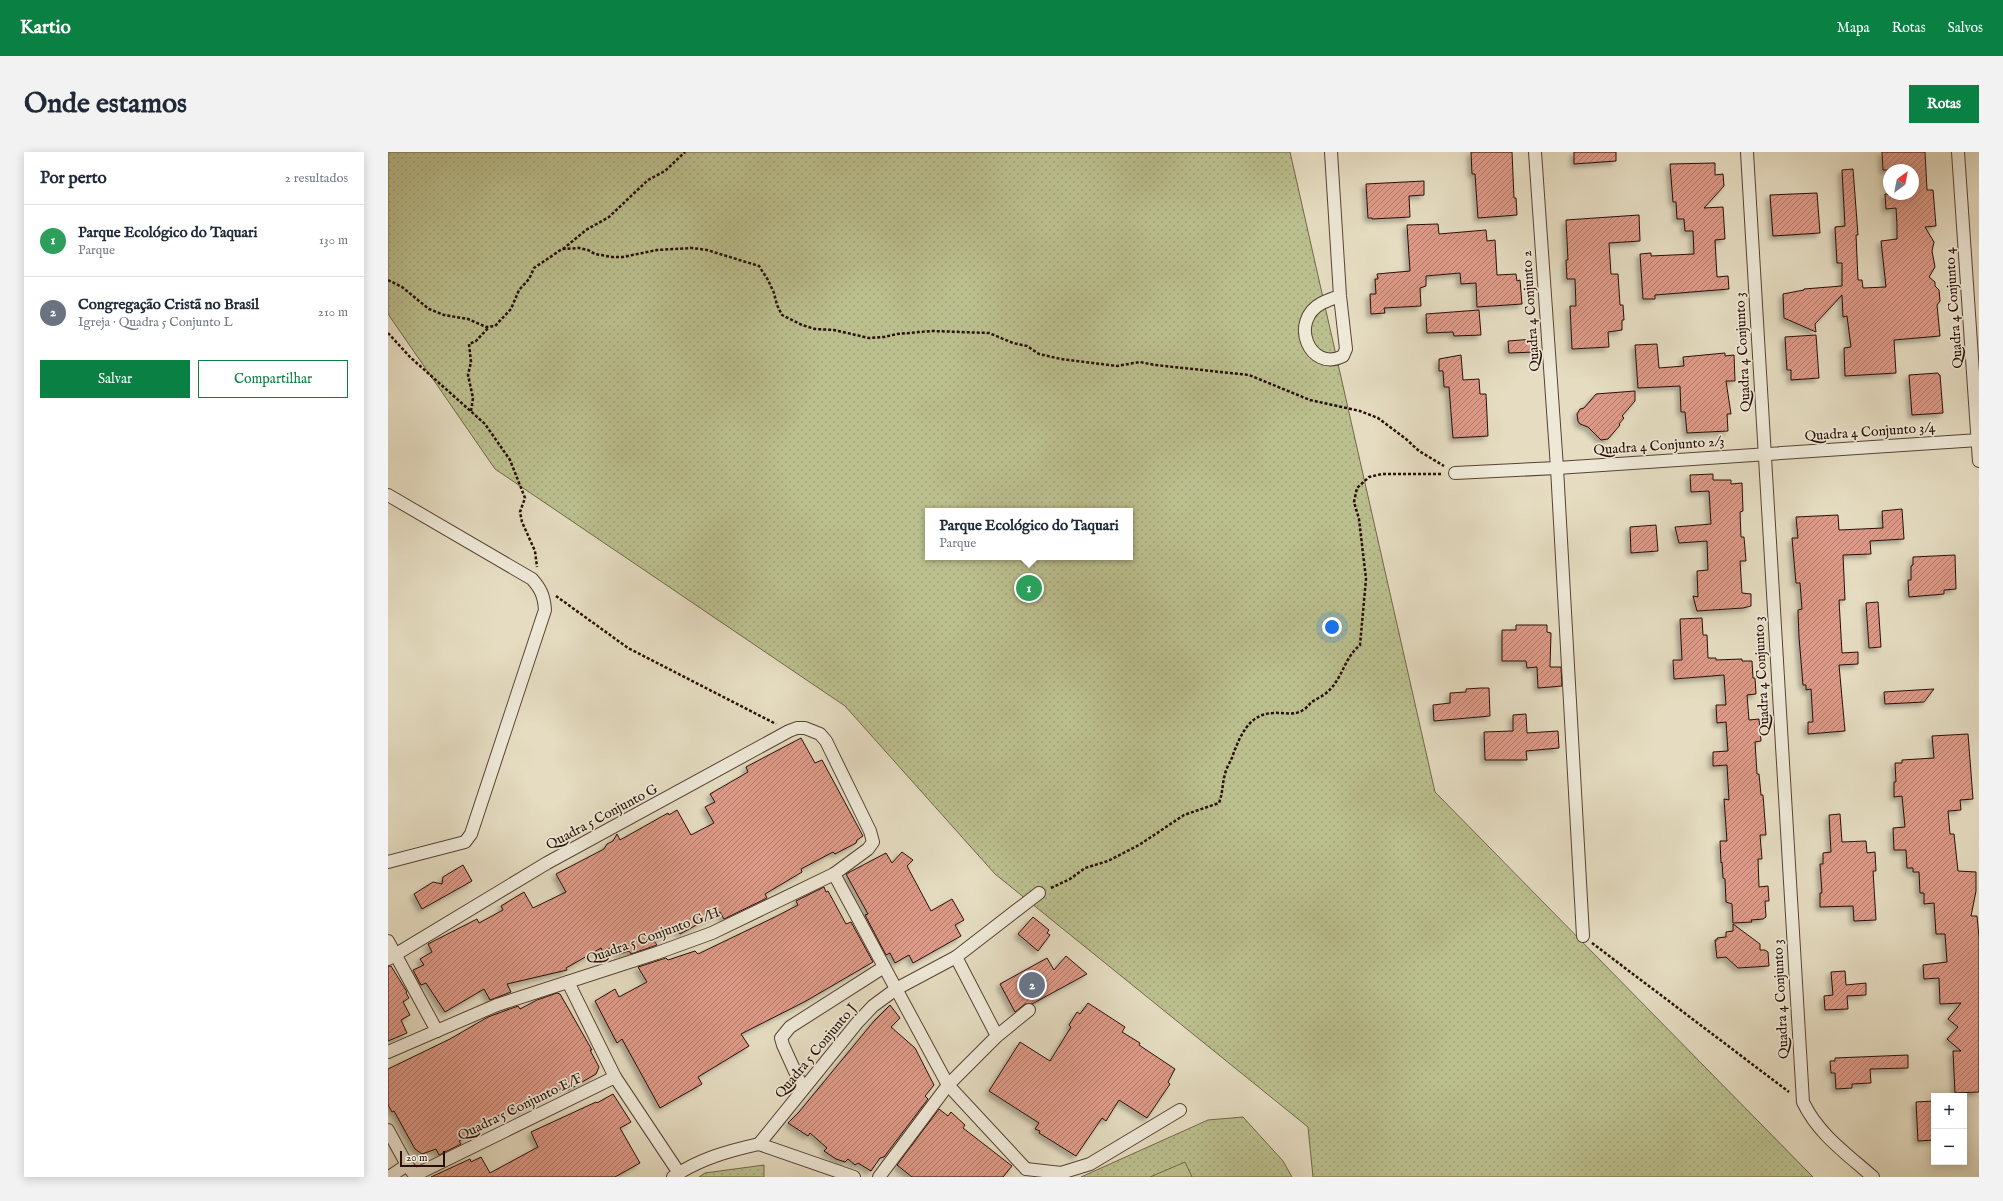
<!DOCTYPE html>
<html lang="pt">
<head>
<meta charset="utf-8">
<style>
  body { margin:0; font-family:"IM FELL English",serif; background:#f2f2f3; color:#1f2937 }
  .controls { position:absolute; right:12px; bottom:12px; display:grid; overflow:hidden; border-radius:0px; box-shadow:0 2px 10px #0003 }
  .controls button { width:36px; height:36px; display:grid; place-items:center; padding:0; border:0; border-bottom:1px solid #e0e1e3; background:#fff; color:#1f2937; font:20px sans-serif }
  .compass { position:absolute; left:1495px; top:12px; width:36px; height:36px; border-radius:50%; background:#fff; box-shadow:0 2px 10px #0003; rotate:32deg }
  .scale { position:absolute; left:12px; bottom:10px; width:45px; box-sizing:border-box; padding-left:4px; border:2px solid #280f05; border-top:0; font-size:11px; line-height:14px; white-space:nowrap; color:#280f05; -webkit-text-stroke:3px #eee8d7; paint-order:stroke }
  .you { position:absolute; left:944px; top:475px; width:14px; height:14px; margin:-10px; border:3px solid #fff; border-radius:50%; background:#1a73e8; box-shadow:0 0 0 6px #1a73e833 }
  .badge { display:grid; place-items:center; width:26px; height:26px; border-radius:50%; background:#0b8043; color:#fff; font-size:13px; font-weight:700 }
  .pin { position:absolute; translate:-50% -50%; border:2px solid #fff; box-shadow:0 1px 4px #0006 }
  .popup { position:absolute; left:537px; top:356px; width:208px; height:52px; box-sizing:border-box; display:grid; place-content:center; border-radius:0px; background:#fff; filter:drop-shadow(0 1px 3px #0005); font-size:13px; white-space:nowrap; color:#747a83 }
  .popup b { font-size:15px; color:#1f2937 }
  .popup::after { content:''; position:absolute; left:50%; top:100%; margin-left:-8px; border:8px solid transparent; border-top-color:#fff }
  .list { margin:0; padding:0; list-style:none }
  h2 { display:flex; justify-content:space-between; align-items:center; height:52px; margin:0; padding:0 16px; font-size:17px }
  h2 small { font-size:13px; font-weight:400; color:#747a83 }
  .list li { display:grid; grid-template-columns:26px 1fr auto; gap:12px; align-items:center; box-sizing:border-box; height:72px; padding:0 16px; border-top:1px solid #e0e1e3 }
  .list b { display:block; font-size:15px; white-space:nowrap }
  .list p { margin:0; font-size:13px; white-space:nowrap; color:#747a83 }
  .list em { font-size:13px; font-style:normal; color:#747a83 }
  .actions { display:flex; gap:8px; padding:12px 16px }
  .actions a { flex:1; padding:9px 0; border:1px solid #0b8043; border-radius:0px; text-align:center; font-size:14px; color:#0b8043 }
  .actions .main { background:#0b8043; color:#fff }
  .map { position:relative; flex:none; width:1591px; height:1025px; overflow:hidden; border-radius:0px }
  header { display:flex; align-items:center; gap:24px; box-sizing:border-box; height:56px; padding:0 20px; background:#0b8043; color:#fff }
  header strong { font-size:19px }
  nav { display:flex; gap:22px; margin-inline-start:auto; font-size:14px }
  .intro { display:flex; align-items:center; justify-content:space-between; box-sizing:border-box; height:96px; padding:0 24px }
  h1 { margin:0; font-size:28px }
  .button { padding:10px 18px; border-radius:0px; background:#0b8043; color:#fff; font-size:14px; font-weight:700 }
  main { display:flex; gap:24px; padding:0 24px }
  aside { flex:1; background:#fff; border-radius:0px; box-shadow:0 2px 10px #0003 }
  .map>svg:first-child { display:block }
</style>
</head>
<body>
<header>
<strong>Kartio</strong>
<nav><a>Mapa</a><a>Rotas</a><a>Salvos</a></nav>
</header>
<div class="intro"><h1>Onde estamos</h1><a class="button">Rotas</a></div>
<main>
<aside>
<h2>Por perto<small>2 resultados</small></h2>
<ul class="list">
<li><span class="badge" style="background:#2e9e5b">1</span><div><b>Parque Ecológico do Taquari</b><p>Parque</p></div><em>130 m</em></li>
<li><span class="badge" style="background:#6b7280">2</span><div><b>Congregação Cristã no Brasil</b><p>Igreja · Quadra 5 Conjunto L</p></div><em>210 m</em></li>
</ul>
<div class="actions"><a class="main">Salvar</a><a>Compartilhar</a></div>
</aside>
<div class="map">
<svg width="1591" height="1025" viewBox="0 0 1591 1025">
  <defs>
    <pattern id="grass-dots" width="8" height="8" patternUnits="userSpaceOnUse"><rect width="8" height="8" fill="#bbbf8e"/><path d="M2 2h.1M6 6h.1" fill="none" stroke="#a1a379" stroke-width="1.8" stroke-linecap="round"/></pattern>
    <pattern id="building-hatch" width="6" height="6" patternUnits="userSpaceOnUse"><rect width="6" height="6" fill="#dd9987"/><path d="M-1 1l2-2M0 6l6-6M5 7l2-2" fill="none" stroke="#b37b6c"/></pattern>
    <filter id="shadow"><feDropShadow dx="-3.5" dy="3.5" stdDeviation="2" flood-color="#0004"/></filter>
  </defs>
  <rect width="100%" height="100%" fill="#e5dcc1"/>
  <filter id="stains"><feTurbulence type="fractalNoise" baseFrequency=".005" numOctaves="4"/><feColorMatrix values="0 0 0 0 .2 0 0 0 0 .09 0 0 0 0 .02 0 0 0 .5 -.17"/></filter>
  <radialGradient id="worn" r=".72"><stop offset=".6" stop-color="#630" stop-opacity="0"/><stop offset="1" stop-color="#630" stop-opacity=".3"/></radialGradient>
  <g fill="url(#grass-dots)" stroke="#72674a" fill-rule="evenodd">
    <path d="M0 0H902L1047 640 1425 1025H925L920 975 607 722 457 554 107 317 0 162ZM540 359H742V405H540Z"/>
    <polygon points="855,965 895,1009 904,1025 693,1025 820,968"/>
    <polygon points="376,1013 376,1025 311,1025 317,1021"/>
  </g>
  <polygon fill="#bbbf8e" stroke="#72674a" points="797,1010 804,1025 762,1025"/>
  <g fill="url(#building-hatch)" stroke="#280f05" filter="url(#shadow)">
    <polygon points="1083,0 1124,0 1126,46 1128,46 1129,63 1090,66 1087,22 1084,22"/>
    <polygon points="1186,0 1228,0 1228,9 1186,12"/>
    <polygon points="1494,0 1537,0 1539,38 1545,38 1548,74 1537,75 1546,90 1544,99 1547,115 1541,125 1547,130 1547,134 1551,138 1552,149 1549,153 1552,184 1506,188 1508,221 1457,224 1456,196 1463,195 1459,164 1455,165 1454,143 1427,172 1428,180 1396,166 1395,142 1416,138 1416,137 1454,134 1454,111 1449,111 1447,75 1457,74 1454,18 1465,17 1470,83 1468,83 1470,128 1474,128 1475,136 1498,135 1493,89 1509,87 1509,73 1508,56 1498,57 1497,42 1525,42 1525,18 1495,18"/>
    <polygon points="1327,11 1327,23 1335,22 1336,34 1316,56 1335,55 1337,87 1327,88 1329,125 1340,124 1341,137 1267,143 1267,147 1255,147 1252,102 1263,101 1263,104 1306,102 1305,79 1297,79 1296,67 1289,67 1288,50 1285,50 1282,12"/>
    <polygon points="1036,29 1036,43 1021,44 1022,65 984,67 984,66 980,66 978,32"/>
    <polygon points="1429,41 1432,81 1385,84 1382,43"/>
    <polygon points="1251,63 1252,89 1221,91 1223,122 1230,122 1232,153 1235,153 1236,168 1234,168 1234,178 1220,180 1221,195 1184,197 1182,154 1188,154 1187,127 1179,127 1178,108 1180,108 1178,68"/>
    <polygon points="1050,72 1051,82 1098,78 1099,89 1107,88 1109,123 1128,122 1129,129 1132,128 1134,152 1089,155 1088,131 1073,132 1072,121 1038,124 1038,134 1032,136 1033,154 996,156 997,161 983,162 982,142 988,142 987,127 990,127 989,122 1022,119 1019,73"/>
    <polygon points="1091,158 1093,183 1066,184 1065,180 1039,181 1038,162"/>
    <polygon points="1428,183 1431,226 1403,228 1403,218 1399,218 1397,185"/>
    <polygon points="1146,187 1147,200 1121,201 1120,189"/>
    <polygon points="1269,192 1271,216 1296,214 1295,205 1337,201 1337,204 1346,203 1347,229 1338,229 1343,262 1339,262 1340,279 1299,281 1297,260 1293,260 1292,234 1250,236 1247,193"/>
    <polygon points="1073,203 1075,228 1091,227 1092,242 1098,242 1100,284 1065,286 1061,235 1056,235 1055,219 1051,219 1051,207"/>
    <polygon points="1550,221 1551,223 1552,223 1555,261 1524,263 1521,223"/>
    <polygon points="1247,239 1247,249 1234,264 1236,266 1231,272 1232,273 1220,287 1213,288 1200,275 1192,272 1190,269 1189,262 1192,257 1196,256 1208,242"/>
    <polygon points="1325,322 1325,328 1343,328 1343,332 1354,331 1355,359 1352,360 1353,385 1356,385 1358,409 1352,409 1354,441 1363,442 1363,454 1355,456 1309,459 1305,444 1310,445 1309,419 1320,418 1319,389 1291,391 1287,375 1323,372 1321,339 1303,340 1302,323"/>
    <polygon points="1514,357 1516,387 1482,389 1483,402 1455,403 1457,448 1451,448 1454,501 1470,500 1470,512 1451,513 1457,579 1420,582 1420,570 1425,570 1423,537 1418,538 1418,533 1415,533 1411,485 1410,458 1414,457 1412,431 1408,431 1404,386 1410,386 1408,365 1450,363 1451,378 1495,376 1494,359"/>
    <polygon points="1268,373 1270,399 1243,401 1242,375"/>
    <polygon points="1567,403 1568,437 1556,438 1556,442 1521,445 1520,428 1523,428 1523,414 1525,413 1525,405"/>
    <polygon points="1490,450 1493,495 1481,496 1478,451"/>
    <polygon points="1314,466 1315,483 1319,483 1320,506 1328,506 1328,508 1354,507 1354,509 1364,509 1365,526 1367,526 1368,542 1359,543 1361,568 1371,567 1373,589 1367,590 1369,622 1371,622 1373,643 1375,643 1378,683 1372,683 1374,707 1370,707 1371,735 1380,734 1381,749 1377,749 1378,765 1375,767 1363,768 1364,770 1345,771 1344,752 1338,750 1337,727 1335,726 1334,710 1333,711 1332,689 1339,689 1336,647 1341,648 1339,613 1325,614 1325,600 1340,599 1338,570 1329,571 1328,553 1338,553 1336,523 1286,527 1285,508 1294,508 1292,467"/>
    <polygon points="1128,473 1159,473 1159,480 1163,481 1162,515 1173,515 1174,534 1150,536 1149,515 1139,516 1138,509 1114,509 1114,478 1128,478"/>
    <polygon points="1093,536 1101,536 1102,564 1046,569 1045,553 1062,551 1062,541 1078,540 1078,537"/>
    <polygon points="1546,537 1536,550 1497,552 1496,540"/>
    <polygon points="1138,562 1139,581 1170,579 1171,596 1138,599 1139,608 1097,608 1096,580 1125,579 1125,563"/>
    <polygon points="1580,582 1585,647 1572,648 1573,658 1560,659 1562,682 1566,682 1570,719 1588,720 1588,739 1583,764 1589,764 1591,785 1591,940 1567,941 1565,899 1573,899 1559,887 1570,875 1560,867 1573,851 1552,852 1551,826 1536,827 1535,813 1559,810 1557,782 1548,782 1546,751 1536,752 1536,741 1532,741 1531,720 1525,720 1525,716 1519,716 1518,698 1506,698 1505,676 1517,675 1514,644 1506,645 1506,630 1508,630 1507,611 1514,611 1514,608 1546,606 1544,584"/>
    <polygon points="413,586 427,611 434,608 475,684 469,688 468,691 447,702 445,700 413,717 414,720 377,742 379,746 336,767 332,760 292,782 289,777 266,789 269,793 243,802 241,799 231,802 228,797 224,799 222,796 215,800 213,796 178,816 179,818 119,832 123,840 102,848 96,837 57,860 38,831 33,833 25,818 36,813 32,807 44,800 40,792 89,767 91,771 115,758 113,754 136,740 145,756 178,740 168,722 216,697 219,692 225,689 229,682 232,688 280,661 281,663 289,658 303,683 326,671 317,655 327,650 322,642 360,620 358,615"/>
    <polygon points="1452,662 1454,690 1478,689 1479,701 1487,700 1488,719 1485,719 1488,768 1466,769 1465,754 1432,755 1432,741 1434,741 1432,712 1435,712 1435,701 1443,700 1441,663"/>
    <polygon points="514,700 525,708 519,714 543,759 564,747 576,768 567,773 573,784 525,811 521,803 507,811 502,801 498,803 477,763 480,762 458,722 498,701 504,711"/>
    <polygon points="75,713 84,729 34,757 26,742 45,730 54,732 55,725"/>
    <polygon points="436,735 438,740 440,739 458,772 463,770 485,810 418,849 353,882 361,894 310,925 314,932 272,956 234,887 229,891 207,849 227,837 231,845 259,830 250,815 278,806 280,808 307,799 310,802 389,764 410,753 408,749"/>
    <polygon points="645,765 661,778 659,781 662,783 650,799 630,782"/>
    <polygon points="1345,772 1372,792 1372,798 1377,798 1380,800 1381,814 1350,816 1338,805 1329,806 1327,788 1329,788 1329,786 1338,785 1338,780 1345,779"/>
    <polygon points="678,804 699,822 644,852 637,852 627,860 612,832 659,806 666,818"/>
    <polygon points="0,814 3,814 19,840 18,841 21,846 15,850 22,863 13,868 19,881 0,889"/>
    <polygon points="1457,819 1458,833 1478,831 1478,843 1459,844 1460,857 1437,858 1436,844 1445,843 1443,820"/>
    <polygon points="169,841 172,842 204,898 202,898 211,915 208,922 180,938 184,931 130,960 127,955 95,972 97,975 71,989 73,992 51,1003 48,997 34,1002 27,997 6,959 4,960 0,953 0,917 62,887 100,865 130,854 132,857 149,848"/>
    <polygon points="700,851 737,875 734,880 752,891 751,893 787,917 780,930 782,932 759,966 731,948 718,969 714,966 688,1004 651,981 652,979 647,977 651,971 601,939 632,890 662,909 683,875 681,873 689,860 692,862"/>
    <polygon points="502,853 512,866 503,875 527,896 546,933 537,944 540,947 496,1005 492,1006 483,1019 470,1011 467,1013 460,1007 457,1010 448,1007 436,999 439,996 422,981 420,984 400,971 411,960 486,869"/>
    <polygon points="1520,903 1520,916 1482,917 1483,931 1464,932 1464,936 1448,937 1447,921 1443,921 1442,909 1447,909 1447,906"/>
    <polygon points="225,942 243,970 232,976 252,1011 227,1025 43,1025 82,1007 83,1010 93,1005 102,1021 150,995 143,980 208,950 209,951"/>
    <polygon points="1546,949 1546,988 1530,989 1528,950"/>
    <polygon points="551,957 560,964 563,960 577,973 575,976 624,1014 615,1025 524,1025 509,1013"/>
  </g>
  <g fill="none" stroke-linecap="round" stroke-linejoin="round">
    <defs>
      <g id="street">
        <path d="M943 0 952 144 958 197 955 204C922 221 900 169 934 151 940 148 946 146 952 144"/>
        <polyline points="1147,0 1169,316 1195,784"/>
        <path d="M1359 0 1415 950C1430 982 1459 1002 1485 1025"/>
        <polyline points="1570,0 1591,309"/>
        <polyline points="1067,321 1169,316 1591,288"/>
        <path d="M0 343 144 427C153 437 156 444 157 458L83 682 77 690 0 710"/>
        <polyline points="446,722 560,933 638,1017"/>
        <polyline points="0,789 49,879"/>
        <polyline points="568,805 609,884"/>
        <polyline points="0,807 159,711 401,579 409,576 417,576 432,582 438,589 482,679 485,690 480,697 446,722 324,781 269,801 109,853 0,900"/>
        <polyline points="180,830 227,925 291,1021"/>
        <polyline points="415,937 395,893 393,886 402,875 496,815"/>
        <polyline points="0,978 19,1013 28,1025"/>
        <polyline points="371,992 469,871 485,854 508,837 568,805 651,741"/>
        <polyline points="371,992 466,1025"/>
        <polyline points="638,1017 673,1021 702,1012 792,958"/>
        <polyline points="27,1023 227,925"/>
        <polyline points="1,1025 19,1013"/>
        <path d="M285 1025C311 1007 340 999 371 992"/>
        <polyline points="491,1025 560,933 609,884 641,858"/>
      </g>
    </defs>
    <use href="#street" stroke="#574234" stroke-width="14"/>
    <g stroke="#280f05" stroke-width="2.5" stroke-dasharray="3 2" stroke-linecap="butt">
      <polyline points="175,97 198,78 221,65 260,28 277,19 297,0"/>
      <polyline points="0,128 14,135 41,157 56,163 80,167 98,175 107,174 123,157 131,138 141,127 146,116 174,97 191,96 200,98 207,102 224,105 235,105 269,98 304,96 319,98 371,114 380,128 386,141 389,153 394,163 414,173 427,177 446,178 481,186 496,185 509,182 544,179 601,181 625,191 639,194 651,202 673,207 729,214 752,210 767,213 861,223 922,248 972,259 990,266 1018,287 1031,299 1056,314"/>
      <polyline points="0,181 22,205 97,272 122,308 137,346 132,360 134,370 147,399 149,415"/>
      <polyline points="83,259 85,246 80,223 83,210 81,192 88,189 101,175"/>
      <polyline points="168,444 240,496 388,572"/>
      <path d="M663 736 682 727 697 716 720 709 751 693 796 663 831 651C835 640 834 633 837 622 838 617 841 612 843 608 851 587 859 562 885 561 894 560 907 564 915 558 919 556 921 552 924 550 928 547 933 545 937 542 955 528 955 507 972 493L978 427 971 367 966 350 969 336 981 325 994 322H1054"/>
      <polyline points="1204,791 1401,940"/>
    </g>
    <use href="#street" stroke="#eee8d7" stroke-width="12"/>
  </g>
  <g text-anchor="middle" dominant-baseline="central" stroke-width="3.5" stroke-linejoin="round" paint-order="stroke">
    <g font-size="14" fill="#280f05" stroke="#eee8d7">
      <text transform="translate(1566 156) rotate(-94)">Quadra 4 Conjunto 4</text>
      <text transform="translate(1143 159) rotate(-94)">Quadra 4 Conjunto 2</text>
      <text transform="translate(1355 200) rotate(-93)">Quadra 4 Conjunto 3</text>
      <text transform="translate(1482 280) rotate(-4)">Quadra 4 Conjunto 3/4</text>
      <text transform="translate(1271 294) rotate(-4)">Quadra 4 Conjunto 2/3</text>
      <text transform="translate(1374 524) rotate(-93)">Quadra 4 Conjunto 3</text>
      <text transform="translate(214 665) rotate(-28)">Quadra 5 Conjunto G</text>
      <text transform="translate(265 784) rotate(-20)">Quadra 5 Conjunto G/H</text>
      <text transform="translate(1393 847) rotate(-93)">Quadra 4 Conjunto 3</text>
      <text transform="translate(428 899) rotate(-50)">Quadra 5 Conjunto J</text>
      <text transform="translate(132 955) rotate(-26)">Quadra 5 Conjunto E/F</text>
    </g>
  </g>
  <rect width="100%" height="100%" filter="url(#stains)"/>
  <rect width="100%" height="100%" fill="url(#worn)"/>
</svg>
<div class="controls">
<button>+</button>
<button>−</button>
</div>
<svg class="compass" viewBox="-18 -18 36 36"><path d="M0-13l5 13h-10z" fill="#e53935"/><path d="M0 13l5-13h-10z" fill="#747a83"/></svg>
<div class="scale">20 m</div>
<div class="you"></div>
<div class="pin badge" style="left:641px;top:436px;background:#2e9e5b">1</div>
<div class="popup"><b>Parque Ecológico do Taquari</b>Parque</div>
<div class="pin badge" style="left:644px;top:833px;background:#6b7280">2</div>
</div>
</main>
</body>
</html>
